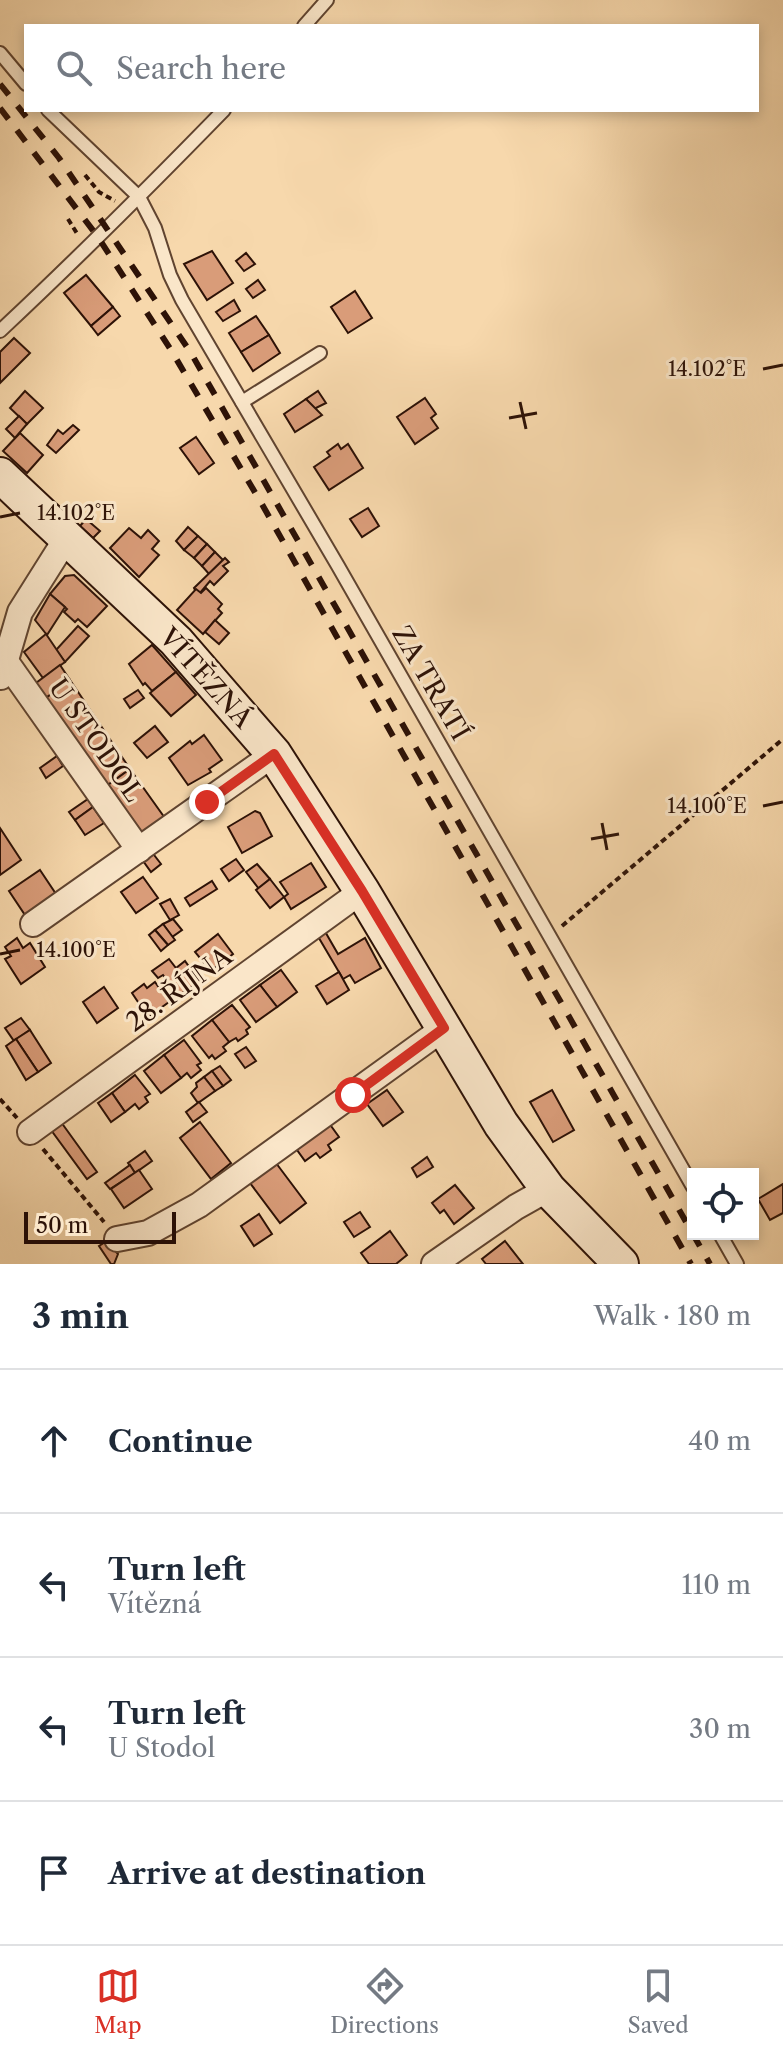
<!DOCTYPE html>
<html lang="en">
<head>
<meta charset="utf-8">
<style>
  body { margin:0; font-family:"Libre Caslon Text",serif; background:#f2f2f3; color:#1f2937 }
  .controls { position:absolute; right:24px; bottom:24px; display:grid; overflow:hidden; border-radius:0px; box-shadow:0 4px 12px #0003 }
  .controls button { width:72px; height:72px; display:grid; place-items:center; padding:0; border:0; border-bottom:2px solid #e0e1e3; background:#fff; color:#1f2937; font:40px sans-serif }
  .scale { position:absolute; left:24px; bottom:20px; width:152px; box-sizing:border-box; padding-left:8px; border:4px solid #2d1207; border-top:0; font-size:22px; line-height:28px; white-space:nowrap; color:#2d1207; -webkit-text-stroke:6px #fae6c9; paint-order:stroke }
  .stop { position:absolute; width:24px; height:24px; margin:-18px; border:6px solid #d93025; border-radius:50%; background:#fff }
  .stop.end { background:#d93025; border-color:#fff; box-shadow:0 2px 8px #0008 }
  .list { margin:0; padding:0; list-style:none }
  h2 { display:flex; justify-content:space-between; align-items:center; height:104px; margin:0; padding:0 32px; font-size:34px }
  h2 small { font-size:26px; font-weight:400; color:#747a83 }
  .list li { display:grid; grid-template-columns:52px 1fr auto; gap:24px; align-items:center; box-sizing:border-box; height:144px; padding:0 32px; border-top:2px solid #e0e1e3 }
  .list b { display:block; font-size:30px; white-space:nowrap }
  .list p { margin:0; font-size:26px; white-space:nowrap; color:#747a83 }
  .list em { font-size:26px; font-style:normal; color:#747a83 }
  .icon { flex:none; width:44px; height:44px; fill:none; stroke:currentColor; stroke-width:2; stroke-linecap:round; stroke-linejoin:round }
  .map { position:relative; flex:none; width:783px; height:1264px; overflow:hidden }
  .search { position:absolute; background:#fff; box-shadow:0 4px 12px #0003; left:24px; right:24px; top:24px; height:88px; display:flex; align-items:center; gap:20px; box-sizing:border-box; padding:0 28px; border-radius:0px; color:#747a83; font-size:30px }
  .sheet { height:680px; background:#fff }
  nav { display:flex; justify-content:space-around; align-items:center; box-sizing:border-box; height:112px; border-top:2px solid #e0e1e3; background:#fff; font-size:22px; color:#747a83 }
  nav a { display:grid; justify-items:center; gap:4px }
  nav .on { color:#d93025 }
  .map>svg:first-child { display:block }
</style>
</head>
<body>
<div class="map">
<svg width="783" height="1264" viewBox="0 0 783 1264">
  <rect width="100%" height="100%" fill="#f7d8ac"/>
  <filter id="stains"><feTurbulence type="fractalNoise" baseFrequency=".0025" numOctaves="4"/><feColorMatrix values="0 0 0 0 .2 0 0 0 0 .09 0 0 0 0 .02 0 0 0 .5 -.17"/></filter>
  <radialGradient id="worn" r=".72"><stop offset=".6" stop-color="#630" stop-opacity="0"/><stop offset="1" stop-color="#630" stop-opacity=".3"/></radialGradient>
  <g fill="#d99c79" stroke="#2d1207" stroke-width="2">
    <polygon points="212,251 233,283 207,300 184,264"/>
    <polygon points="246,253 255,264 244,271 236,261"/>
    <polygon points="86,275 113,307 91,326 64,293"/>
    <polygon points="258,280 265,290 253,298 246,289"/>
    <polygon points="355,291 372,318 348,333 331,307"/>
    <polygon points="234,300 240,311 223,321 216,312"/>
    <polygon points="113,307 120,316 98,335 91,326"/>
    <polygon points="256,316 269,335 241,352 229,333"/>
    <polygon points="269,335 280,353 253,371 241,352"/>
    <polygon points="14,338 30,353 0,383 0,352"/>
    <polygon points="25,391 43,408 27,424 10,408"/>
    <polygon points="318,391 326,403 314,409 306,399"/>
    <polygon points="425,398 436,414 431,418 438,428 415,444 397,417"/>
    <polygon points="306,399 322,415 295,432 284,414"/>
    <polygon points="19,416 27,424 15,438 6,429"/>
    <polygon points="73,425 79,430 56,453 47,445 58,430 63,434"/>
    <polygon points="20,433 43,455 27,473 3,451"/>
    <polygon points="196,437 214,463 199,474 180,448"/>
    <polygon points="338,444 341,449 348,444 363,468 329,490 314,467 330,456 327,452"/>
    <polygon points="368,508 379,526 362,537 350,519"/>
    <polygon points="86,519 100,531 93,538 80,526"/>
    <polygon points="188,527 198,536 184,550 176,541"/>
    <polygon points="129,528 141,538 148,530 159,541 152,549 159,555 139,577 110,548"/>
    <polygon points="198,536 207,544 194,558 184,550"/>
    <polygon points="207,544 215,552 202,566 194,558"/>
    <polygon points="215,552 223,560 209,574 202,566"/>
    <polygon points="225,558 229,562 223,566 228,571 214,585 210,581 200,593 195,590 194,588"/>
    <polygon points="74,575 107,606 87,627 78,619 75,622 64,612 67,609 50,594 65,576"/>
    <polygon points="206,588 222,604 218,609 222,613 203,634 177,610 196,589 201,593"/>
    <polygon points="50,594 65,607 47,635 35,620"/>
    <polygon points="215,620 229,633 219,644 205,632"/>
    <polygon points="78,626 89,636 65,662 56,650"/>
    <polygon points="46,634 65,662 43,678 24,652"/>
    <polygon points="152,645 176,672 152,691 145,683 143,685 129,664"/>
    <polygon points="60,665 70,680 46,698 36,683"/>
    <polygon points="176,672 196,695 171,716 150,693"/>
    <polygon points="70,680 130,769 108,785 46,698"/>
    <polygon points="138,690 144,698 130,708 124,699"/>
    <polygon points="155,726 168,742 147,758 134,743"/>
    <polygon points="204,735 222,760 209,769 211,772 188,785 169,758 190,741 192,744"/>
    <polygon points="57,756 63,766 46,778 40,768"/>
    <polygon points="130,769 167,821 145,837 108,785"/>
    <polygon points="88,799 93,807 75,820 69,812"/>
    <polygon points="93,807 104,823 85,835 75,820"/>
    <polygon points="255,811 260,813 272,836 242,853 228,827"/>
    <polygon points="0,828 21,860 0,875"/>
    <polygon points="151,851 161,864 151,872 141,858"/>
    <polygon points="236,859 244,870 229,881 221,869"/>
    <polygon points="311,863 326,887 291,909 284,897 288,894 280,882"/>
    <polygon points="257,864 270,879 259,889 246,872"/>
    <polygon points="40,870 58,897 27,918 9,891"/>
    <polygon points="143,877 158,898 136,913 121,892"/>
    <polygon points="270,879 284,897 270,908 256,890"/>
    <polygon points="212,881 217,889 190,906 185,898"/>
    <polygon points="170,899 179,915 170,920 160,904"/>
    <polygon points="173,919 182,930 172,937 163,924"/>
    <polygon points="163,924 175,940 168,945 155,930"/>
    <polygon points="323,928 338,954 365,938 381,968 355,983 350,975 343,979 316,933"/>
    <polygon points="155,930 168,945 161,951 149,935"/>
    <polygon points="218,934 233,954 213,969 207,961 204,963 195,952"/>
    <polygon points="17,938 23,948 30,943 45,967 21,984 5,959 11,956 5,947"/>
    <polygon points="169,959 176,968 185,961 199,981 178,996 163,975 158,978 152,971"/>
    <polygon points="281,970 297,992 277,1007 260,985"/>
    <polygon points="339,972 349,990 327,1004 316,986"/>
    <polygon points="155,982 169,1002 148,1017 132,993 144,984 147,988"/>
    <polygon points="260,985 277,1007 256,1022 240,1000"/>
    <polygon points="104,987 118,1008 97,1023 83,1002"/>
    <polygon points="232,1005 250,1027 246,1030 248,1034 238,1041 236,1038 229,1042 212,1020"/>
    <polygon points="21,1018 30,1030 14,1041 5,1028"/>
    <polygon points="212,1020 229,1042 223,1047 226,1051 215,1059 212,1055 209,1058 192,1036"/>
    <polygon points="30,1030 51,1063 38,1072 16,1039"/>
    <polygon points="16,1039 38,1072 26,1080 6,1046"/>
    <polygon points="184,1040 201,1063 197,1065 201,1070 191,1078 187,1073 181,1078 164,1055"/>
    <polygon points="246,1047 256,1061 245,1068 235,1054"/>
    <polygon points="164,1055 181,1078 161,1093 144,1071"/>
    <polygon points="220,1066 231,1080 223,1086 212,1071"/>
    <polygon points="212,1071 223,1086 215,1091 204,1077"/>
    <polygon points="135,1075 150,1094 145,1097 148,1102 139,1109 135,1104 125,1112 112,1093"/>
    <polygon points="204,1077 215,1091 198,1103 191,1093 197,1087 196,1083"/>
    <polygon points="387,1090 403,1112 383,1126 367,1104"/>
    <polygon points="552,1090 574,1130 553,1142 530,1102"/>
    <polygon points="112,1093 125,1112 111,1122 98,1103"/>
    <polygon points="199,1102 207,1112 193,1122 186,1112"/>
    <polygon points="326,1119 339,1137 328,1145 331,1150 320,1158 316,1153 305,1161 292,1143"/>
    <polygon points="61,1122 97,1172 87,1179 51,1130"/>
    <polygon points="200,1122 231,1163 211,1179 180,1138"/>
    <polygon points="145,1151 152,1161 135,1173 128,1163"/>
    <polygon points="427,1157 433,1167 417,1177 412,1168"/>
    <polygon points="273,1159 306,1203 280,1223 247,1179"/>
    <polygon points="130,1165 135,1173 110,1189 105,1183"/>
    <polygon points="139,1170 152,1189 124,1208 111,1189"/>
    <polygon points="783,1184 783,1213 770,1220 758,1199"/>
    <polygon points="455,1185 474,1208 454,1224 444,1210 440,1213 432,1203"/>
    <polygon points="360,1212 370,1227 354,1237 344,1222"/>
    <polygon points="259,1214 272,1234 254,1246 241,1226"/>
    <polygon points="390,1231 407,1255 396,1264 369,1264 361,1253"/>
    <polygon points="107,1241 118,1254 114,1264 111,1264 99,1246"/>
    <polygon points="505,1241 523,1264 486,1264 482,1259"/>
  </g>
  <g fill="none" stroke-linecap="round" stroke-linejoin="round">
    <defs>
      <g id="lane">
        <polyline points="304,26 327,0"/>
        <polyline points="0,53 26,84"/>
        <polyline points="48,110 139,197 155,228 170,275 182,300 338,566 693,1187"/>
        <path d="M0 331C77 259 151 185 224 110"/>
        <polyline points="242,402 320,353"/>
        <polyline points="720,1234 737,1264"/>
      </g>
      <g id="street">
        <polyline points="7,663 139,850"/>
        <polyline points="1,677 20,612 66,539"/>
        <polyline points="33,924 274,754"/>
        <polyline points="30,1132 362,891"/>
        <polyline points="117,1239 148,1233 199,1205 444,1028"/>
        <polyline points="434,1264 516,1207 548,1189"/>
      </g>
      <polyline id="secondary" points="0,475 176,641 274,754 362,891 501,1124 548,1189 621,1264"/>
    </defs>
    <use href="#lane" stroke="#604430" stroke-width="16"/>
    <use href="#street" stroke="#604430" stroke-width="28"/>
    <use href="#secondary" stroke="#2d1207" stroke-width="38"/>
    <g stroke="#2d1207" stroke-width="4" stroke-dasharray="6 4" stroke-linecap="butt">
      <polyline points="85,175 99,192 115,201"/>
      <polyline points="68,219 78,235"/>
      <polyline points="562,926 783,739"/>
      <polyline points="0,1099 17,1118"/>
      <polyline points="43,1149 104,1222"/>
    </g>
    <use href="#lane" stroke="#fae6c9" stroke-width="12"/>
    <use href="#street" stroke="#fae6c9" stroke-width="24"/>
    <use href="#secondary" stroke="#fae6c9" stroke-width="34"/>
    <g stroke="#2d1207" stroke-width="6" stroke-dasharray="14 14" stroke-linecap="butt">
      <polyline points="0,84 59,158 191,353 710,1264"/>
      <polyline points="0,108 98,237 171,350 263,506 691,1264"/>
    </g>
  </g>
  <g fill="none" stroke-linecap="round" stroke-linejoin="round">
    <polyline stroke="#d93025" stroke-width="10" points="207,802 274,754 362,891 444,1028 353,1095"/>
  </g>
  <path fill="none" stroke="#2d1207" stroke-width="3" d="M763 369 783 365M520 402 526 429M509 418 537 413M0 517 20 513M763 806 783 802M602 823 607 850M591 839 619 834M0 954 20 950"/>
  <g text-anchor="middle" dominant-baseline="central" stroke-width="6" stroke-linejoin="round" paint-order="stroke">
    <g font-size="26" fill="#2d1207" stroke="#fae6c9">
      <text transform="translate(206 678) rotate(48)">VÍTĚZNÁ</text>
      <text transform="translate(431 683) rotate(60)">ZA TRATÍ</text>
      <text transform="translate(96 740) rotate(55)">U STODOL</text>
      <text transform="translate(179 989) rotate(-36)">28. ŘÍJNA</text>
    </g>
  </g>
  <g font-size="20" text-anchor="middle" fill="#2d1207" stroke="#fae6c9" stroke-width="6" stroke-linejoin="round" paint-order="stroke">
    <text x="707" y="376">14.102°E</text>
    <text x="76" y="520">14.102°E</text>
    <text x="707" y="813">14.100°E</text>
    <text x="76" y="957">14.100°E</text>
  </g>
  <rect width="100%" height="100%" filter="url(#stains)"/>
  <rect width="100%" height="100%" fill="url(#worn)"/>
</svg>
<div class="controls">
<button><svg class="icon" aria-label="locate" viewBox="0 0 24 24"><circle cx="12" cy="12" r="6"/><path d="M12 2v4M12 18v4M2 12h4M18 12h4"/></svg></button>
</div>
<div class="scale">50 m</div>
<div class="stop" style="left:353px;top:1095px"></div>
<div class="stop end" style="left:207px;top:802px"></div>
<div class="search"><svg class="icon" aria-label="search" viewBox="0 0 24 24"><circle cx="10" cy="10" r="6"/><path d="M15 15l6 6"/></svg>Search here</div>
</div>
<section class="sheet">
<h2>3 min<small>Walk · 180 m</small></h2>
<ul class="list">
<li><svg class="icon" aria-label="ahead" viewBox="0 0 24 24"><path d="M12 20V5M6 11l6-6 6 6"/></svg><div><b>Continue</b></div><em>40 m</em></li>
<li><svg class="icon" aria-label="left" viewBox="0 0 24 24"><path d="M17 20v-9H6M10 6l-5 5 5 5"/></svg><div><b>Turn left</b><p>Vítězná</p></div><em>110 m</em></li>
<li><svg class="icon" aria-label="left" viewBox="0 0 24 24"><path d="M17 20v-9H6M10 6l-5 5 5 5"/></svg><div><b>Turn left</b><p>U Stodol</p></div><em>30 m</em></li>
<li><svg class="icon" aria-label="arrive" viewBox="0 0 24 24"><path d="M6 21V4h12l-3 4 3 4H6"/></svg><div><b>Arrive at destination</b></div></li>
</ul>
</section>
<nav>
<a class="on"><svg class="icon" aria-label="map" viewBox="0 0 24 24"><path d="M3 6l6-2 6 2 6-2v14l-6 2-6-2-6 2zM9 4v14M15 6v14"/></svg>Map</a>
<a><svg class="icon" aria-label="directions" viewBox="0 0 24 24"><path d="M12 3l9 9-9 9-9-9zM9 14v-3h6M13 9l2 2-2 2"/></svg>Directions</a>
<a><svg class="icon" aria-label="saved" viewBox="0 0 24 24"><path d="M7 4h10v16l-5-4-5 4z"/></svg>Saved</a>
</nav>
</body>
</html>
